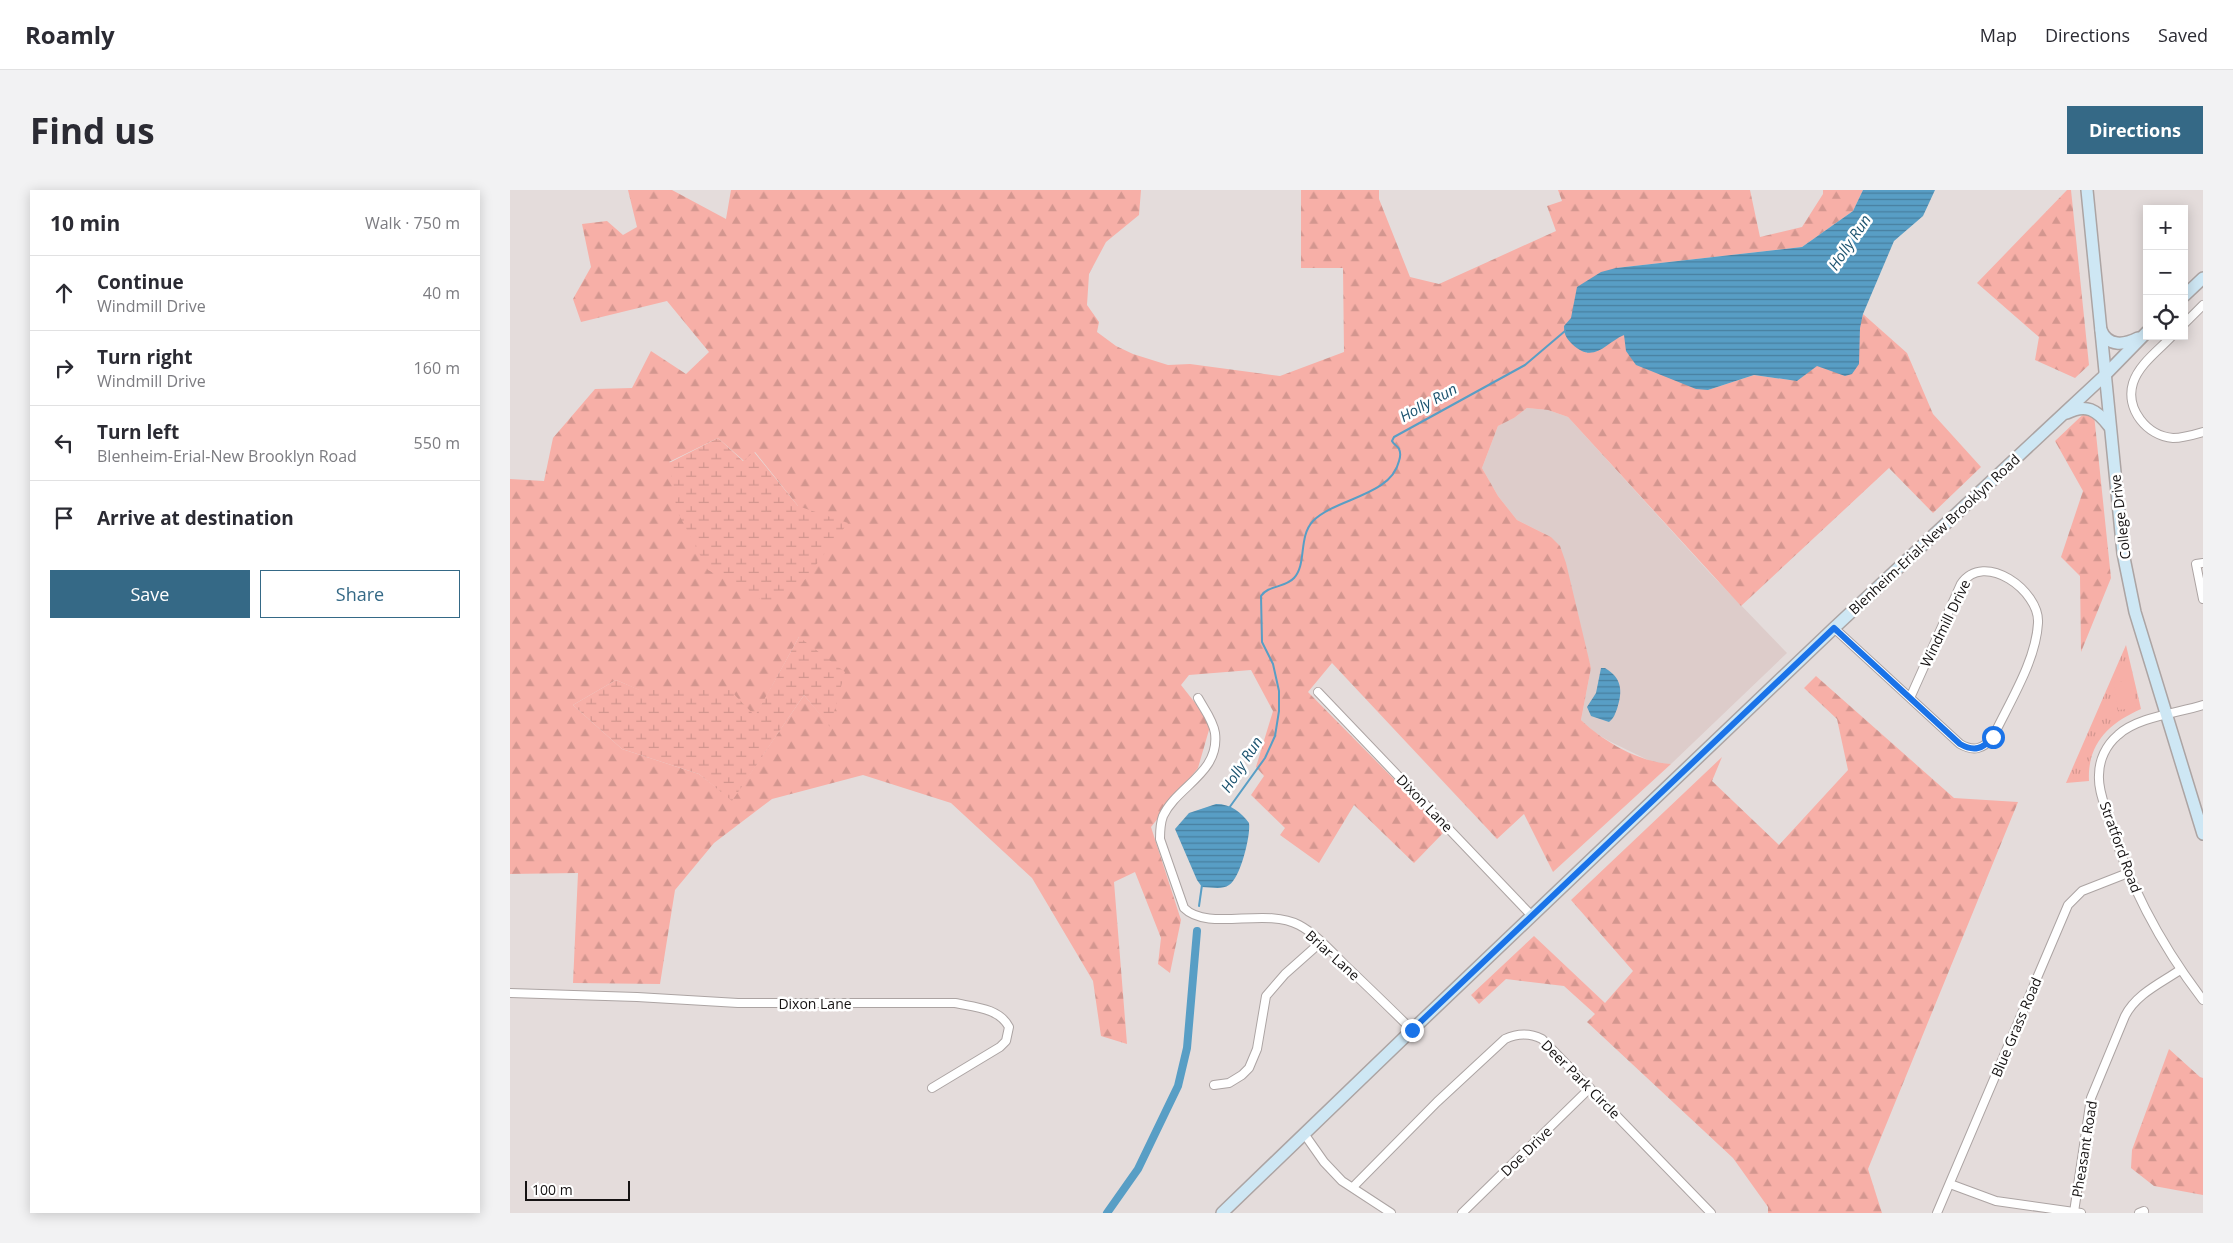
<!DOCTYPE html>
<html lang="en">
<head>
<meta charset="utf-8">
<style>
  body { margin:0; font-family:"Open Sans",sans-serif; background:#f2f2f3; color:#2b2b33 }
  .controls { position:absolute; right:15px; top:15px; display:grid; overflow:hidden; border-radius:0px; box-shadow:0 2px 12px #0003 }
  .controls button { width:45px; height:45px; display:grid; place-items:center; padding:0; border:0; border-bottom:1px solid #e1e1e2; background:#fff; color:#2b2b33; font:25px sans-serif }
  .scale { position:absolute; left:15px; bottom:12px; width:105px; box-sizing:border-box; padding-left:5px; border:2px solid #151212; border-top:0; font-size:14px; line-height:18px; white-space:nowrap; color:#151212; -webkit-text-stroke:4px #fff; paint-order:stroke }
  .stop { position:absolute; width:15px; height:15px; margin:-11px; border:4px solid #1a73e8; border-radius:50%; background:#fff }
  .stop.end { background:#1a73e8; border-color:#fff; box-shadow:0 1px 5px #0008 }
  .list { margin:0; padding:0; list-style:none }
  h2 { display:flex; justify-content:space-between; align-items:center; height:65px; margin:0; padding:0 20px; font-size:21px }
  h2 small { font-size:16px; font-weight:400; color:#7c7c81 }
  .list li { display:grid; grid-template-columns:32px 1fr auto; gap:15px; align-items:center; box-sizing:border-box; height:75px; padding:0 20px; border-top:1px solid #e1e1e2 }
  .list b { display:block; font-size:19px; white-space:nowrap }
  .list p { margin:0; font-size:16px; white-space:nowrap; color:#7c7c81 }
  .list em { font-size:16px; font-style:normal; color:#7c7c81 }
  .actions { display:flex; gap:10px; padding:15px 20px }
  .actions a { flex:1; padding:11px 0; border:1px solid #356986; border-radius:0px; text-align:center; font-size:18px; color:#356986 }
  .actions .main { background:#356986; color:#fff }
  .icon { flex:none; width:28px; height:28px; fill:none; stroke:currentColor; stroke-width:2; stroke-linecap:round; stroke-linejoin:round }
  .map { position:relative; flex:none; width:1693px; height:1023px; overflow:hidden; border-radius:0px }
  header { display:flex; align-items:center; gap:30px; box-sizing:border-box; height:70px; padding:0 25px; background:#fff; border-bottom:1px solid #e1e1e2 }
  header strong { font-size:24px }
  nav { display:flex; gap:28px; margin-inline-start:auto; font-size:18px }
  .intro { display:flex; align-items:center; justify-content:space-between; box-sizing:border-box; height:120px; padding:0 30px }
  h1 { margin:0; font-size:35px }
  .button { padding:12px 22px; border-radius:0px; background:#356986; color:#fff; font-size:18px; font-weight:700 }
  main { display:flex; gap:30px; padding:0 30px }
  aside { flex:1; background:#fff; border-radius:0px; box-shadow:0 2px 12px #0003 }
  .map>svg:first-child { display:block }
</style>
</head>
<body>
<header>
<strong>Roamly</strong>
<nav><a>Map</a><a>Directions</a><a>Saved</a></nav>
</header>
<div class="intro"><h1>Find us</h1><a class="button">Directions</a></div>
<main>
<aside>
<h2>10 min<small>Walk · 750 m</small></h2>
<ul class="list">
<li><svg class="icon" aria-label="ahead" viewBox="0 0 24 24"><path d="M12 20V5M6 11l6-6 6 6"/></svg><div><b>Continue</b><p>Windmill Drive</p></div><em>40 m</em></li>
<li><svg class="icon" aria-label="right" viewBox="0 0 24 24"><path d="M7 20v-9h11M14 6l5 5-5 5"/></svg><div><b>Turn right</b><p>Windmill Drive</p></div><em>160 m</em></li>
<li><svg class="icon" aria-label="left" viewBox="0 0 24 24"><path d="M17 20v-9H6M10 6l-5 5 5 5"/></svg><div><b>Turn left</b><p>Blenheim-Erial-New Brooklyn Road</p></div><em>550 m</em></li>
<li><svg class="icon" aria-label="arrive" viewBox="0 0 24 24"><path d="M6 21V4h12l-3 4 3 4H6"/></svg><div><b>Arrive at destination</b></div></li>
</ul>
<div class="actions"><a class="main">Save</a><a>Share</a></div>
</aside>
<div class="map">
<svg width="1693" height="1023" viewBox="0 0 1693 1023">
  <defs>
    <pattern id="forest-firs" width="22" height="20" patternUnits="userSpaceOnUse" patternTransform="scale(1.25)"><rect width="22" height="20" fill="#f7afa7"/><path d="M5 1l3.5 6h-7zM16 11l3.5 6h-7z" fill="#d3968f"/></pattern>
    <pattern id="wetland-marsh" width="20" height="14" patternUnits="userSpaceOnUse" patternTransform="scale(1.25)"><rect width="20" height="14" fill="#f7afa7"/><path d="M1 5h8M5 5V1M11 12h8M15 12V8" fill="none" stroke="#d3968f"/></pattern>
    <pattern id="park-tufts" width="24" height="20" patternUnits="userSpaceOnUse" patternTransform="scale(1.25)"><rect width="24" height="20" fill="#f7afa7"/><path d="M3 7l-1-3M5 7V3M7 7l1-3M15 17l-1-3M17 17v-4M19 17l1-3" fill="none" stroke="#d3968f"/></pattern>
    <pattern id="water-rules" width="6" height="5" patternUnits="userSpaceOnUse" patternTransform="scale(1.25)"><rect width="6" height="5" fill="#589ec5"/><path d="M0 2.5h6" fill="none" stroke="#487f9f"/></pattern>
  </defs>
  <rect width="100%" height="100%" fill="#e4dcdb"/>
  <polygon fill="#ddccca" points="1017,218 1038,220 1058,227 1199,382 1277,463 1161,574 1144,573 1099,551 1084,542 1071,530 1081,478 1041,347 1007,330 988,306 972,278 988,236 1004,228"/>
  <g fill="url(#forest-firs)" fill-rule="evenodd">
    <path d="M118 0H162L216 29 221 0H631L629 25 596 52 579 84 577 115 589 132 587 142 606 156 623 164 658 175 680 174 770 186 834 162 833 78H791V0H869V9L900 87 929 94 1046 41 1037 16 1052 11 1048 0H1240L1250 47 1292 37 1313 4V0H1353L1343 21 1292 57 1106 78 1076 163 1114 144 1198 200 1244 185 1287 191 1306 176 1351 130 1353 124 1397 163 1423 224 1471 277 1423 323 1379 278 1231 416 1058 227 1038 220 1017 218 1004 228 988 236 972 278 988 306 1007 330 1041 347 1050 356 1056 373 1081 478 1071 530C1094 552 1129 572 1161 574L1043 682 1014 624 987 649 822 473 798 502 935 641 904 673 844 615 809 673 770 645 775 638 741 605 754 586 746 577 763 521 741 480 679 485 671 495 701 533 688 578 641 637 671 730 660 783 648 774 651 748 625 682 604 692 617 854 591 846 583 791 522 688 441 613 353 585 262 609 204 653 165 700 150 794 63 793 68 683 0 684V289L34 291 43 248 85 199 122 198 141 161 176 184 199 162 157 111 71 132 63 109 81 77 72 34 97 31 113 45 127 37ZM208 248 234 271 245 262 288 316 159 272ZM289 447 320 536 294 505 222 610 189 584 112 559 63 515 106 490 129 500 245 527Z"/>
    <polygon points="1557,0 1561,0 1579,175 1565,188 1525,170 1529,147 1467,93"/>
    <polygon points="1583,215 1601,388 1571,462 1570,386 1551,367 1573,301 1545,251"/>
    <polygon points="1306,486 1444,608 1508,612 1358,979 1372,1023 1258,1023 1258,1017 1223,968 1077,832 1085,824 1054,796 996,789 969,814 961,805 1024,746 1095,813 1123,781 1061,710 1212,567 1202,591 1269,655 1338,580 1327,529 1294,498"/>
    <polygon points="1659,859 1690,887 1693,888 1693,1005 1644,996 1621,978 1622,960"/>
  </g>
  <g fill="url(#wetland-marsh)">
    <polygon points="208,248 233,271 244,262 288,316 338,333 289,397 259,414 198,380 167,321 159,273"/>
    <polygon points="289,447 335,482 320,537 294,505 222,611 189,584 112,559 63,515 106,490 130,500 220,500 245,526"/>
  </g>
  <path fill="url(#park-tufts)" d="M1616 455 1631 519C1599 533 1577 554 1579 591L1556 593Z"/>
  <polygon fill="#f7afa7" points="1622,490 1626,518 1608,520 1604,492"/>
  <g fill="url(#water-rules)">
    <path d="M1353 0H1425L1413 26 1384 51 1353 124 1350 138 1349 174 1342 184 1335 186 1307 176 1287 191 1244 185 1198 200 1186 199 1126 175 1116 161 1114 145C1095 153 1084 175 1062 154 1056 148 1054 144 1054 136L1061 128 1067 97 1091 82 1106 78 1292 57 1343 21Z"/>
    <path d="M1091 478H1095C1112 488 1113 501 1107 519 1105 524 1104 528 1099 532L1081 526 1077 517 1086 503Z"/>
    <path d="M706 614C721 614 731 622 739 633 741 645 730 689 719 695 712 700 701 697 692 697L687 690 665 639 679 623Z"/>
  </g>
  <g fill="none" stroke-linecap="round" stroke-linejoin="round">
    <g stroke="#589ec5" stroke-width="2">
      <path d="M719 618 755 568 765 546 769 521V501L763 474 752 452 751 406C758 395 775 398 784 388 797 374 788 347 803 331 826 308 881 306 889 271 890 268 891 263 889 259 888 256 884 255 882 251L884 247 1015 175 1055 141"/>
      <polyline points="689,716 692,695"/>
    </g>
    <polyline stroke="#589ec5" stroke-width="8" points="597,1023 628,979 668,896 677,858 687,741"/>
    <defs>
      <g id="minor">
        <polyline points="1674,134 1693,115"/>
        <path d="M1662 146C1649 160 1629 174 1623 193 1615 219 1637 246 1663 248 1673 248 1683 245 1693 242"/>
        <polyline points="1693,373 1686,374 1693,409"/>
        <path d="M1324 438 1450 554C1464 562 1473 559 1483 547 1499 513 1526 471 1528 433 1530 401 1474 360 1451 394L1400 508"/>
        <polyline points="808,502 1021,725"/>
        <path d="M688 508C694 519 703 530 705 543 710 583 667 596 653 626 650 634 650 641 650 649L674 718C698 742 755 717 789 735 806 744 821 761 835 775 857 796 880 818 902 840"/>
        <path d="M1693 515C1668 523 1627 527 1608 545 1596 555 1589 570 1589 585 1588 599 1594 613 1598 626 1618 693 1650 754 1693 810"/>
        <path d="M0 803 127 807 228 813H445C464 817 489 818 499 837L496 851 490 857 422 898"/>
        <polyline points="704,895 719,893 732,885 739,878 747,859 756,806 775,784 811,752"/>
        <polyline points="795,945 814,972 832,991 881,1023"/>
        <polyline points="1440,994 1486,1011 1571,1023"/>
        <path d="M843 997 927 912 995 849C1008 843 1020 843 1032 849L1201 1023"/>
        <path d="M1564 1022 1581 908 1615 826C1626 804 1651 793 1670 780"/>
        <polyline points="952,1023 1080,898"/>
        <polyline points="1427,1023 1558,715 1572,701 1618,683"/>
        <polyline points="1629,1023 1634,1021"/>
      </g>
      <g id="secondary">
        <polyline points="1577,0 1613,363 1625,422 1693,644"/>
        <polyline points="1674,106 1693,88"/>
        <path d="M1591 140C1598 157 1614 155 1628 148"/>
        <path d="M1557 223C1576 213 1587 220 1599 236"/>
        <polyline points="712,1023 902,840 1324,438 1594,186 1637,142"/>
      </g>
    </defs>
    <use href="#minor" stroke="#aca4a3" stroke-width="10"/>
    <use href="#secondary" stroke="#aca4a3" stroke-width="14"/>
    <use href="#minor" stroke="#fff" stroke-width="8"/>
    <use href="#secondary" stroke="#cee7f4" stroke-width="11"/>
  </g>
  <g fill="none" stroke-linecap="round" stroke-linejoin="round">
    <path stroke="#1a73e8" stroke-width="6" d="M902 840 1324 438 1450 554C1464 562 1473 559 1483 547"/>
  </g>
  <g text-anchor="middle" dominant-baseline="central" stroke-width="5" stroke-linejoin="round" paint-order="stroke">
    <g font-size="14" fill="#151212" stroke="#fff">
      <text transform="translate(1610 327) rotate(-97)">College Drive</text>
      <text transform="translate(1424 344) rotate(-43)">Blenheim-Erial-New Brooklyn Road</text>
      <text transform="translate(1435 433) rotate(-64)">Windmill Drive</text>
      <text transform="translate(915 613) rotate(46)">Dixon Lane</text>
      <text transform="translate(1611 657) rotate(70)">Stratford Road</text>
      <text transform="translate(823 765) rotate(42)">Briar Lane</text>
      <text x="305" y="813">Dixon Lane</text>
      <text transform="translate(1506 837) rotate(-67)">Blue Grass Road</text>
      <text transform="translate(1071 889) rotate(45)">Deer Park Circle</text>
      <text transform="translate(1574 959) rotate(-81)">Pheasant Road</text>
      <text transform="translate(1016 961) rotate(-44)">Doe Drive</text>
    </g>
    <g font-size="15" font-style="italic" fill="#1c536f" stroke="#fff">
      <text transform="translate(1339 52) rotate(-56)">Holly Run</text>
      <text transform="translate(918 212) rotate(-29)">Holly Run</text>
      <text transform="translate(731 574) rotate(-57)">Holly Run</text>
    </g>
  </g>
</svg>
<div class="controls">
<button>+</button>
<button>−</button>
<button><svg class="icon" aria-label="locate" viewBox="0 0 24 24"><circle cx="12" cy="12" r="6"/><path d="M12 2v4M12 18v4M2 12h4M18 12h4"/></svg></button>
</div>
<div class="scale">100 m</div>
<div class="stop" style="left:1483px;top:547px"></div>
<div class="stop end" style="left:902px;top:840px"></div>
</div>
</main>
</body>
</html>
